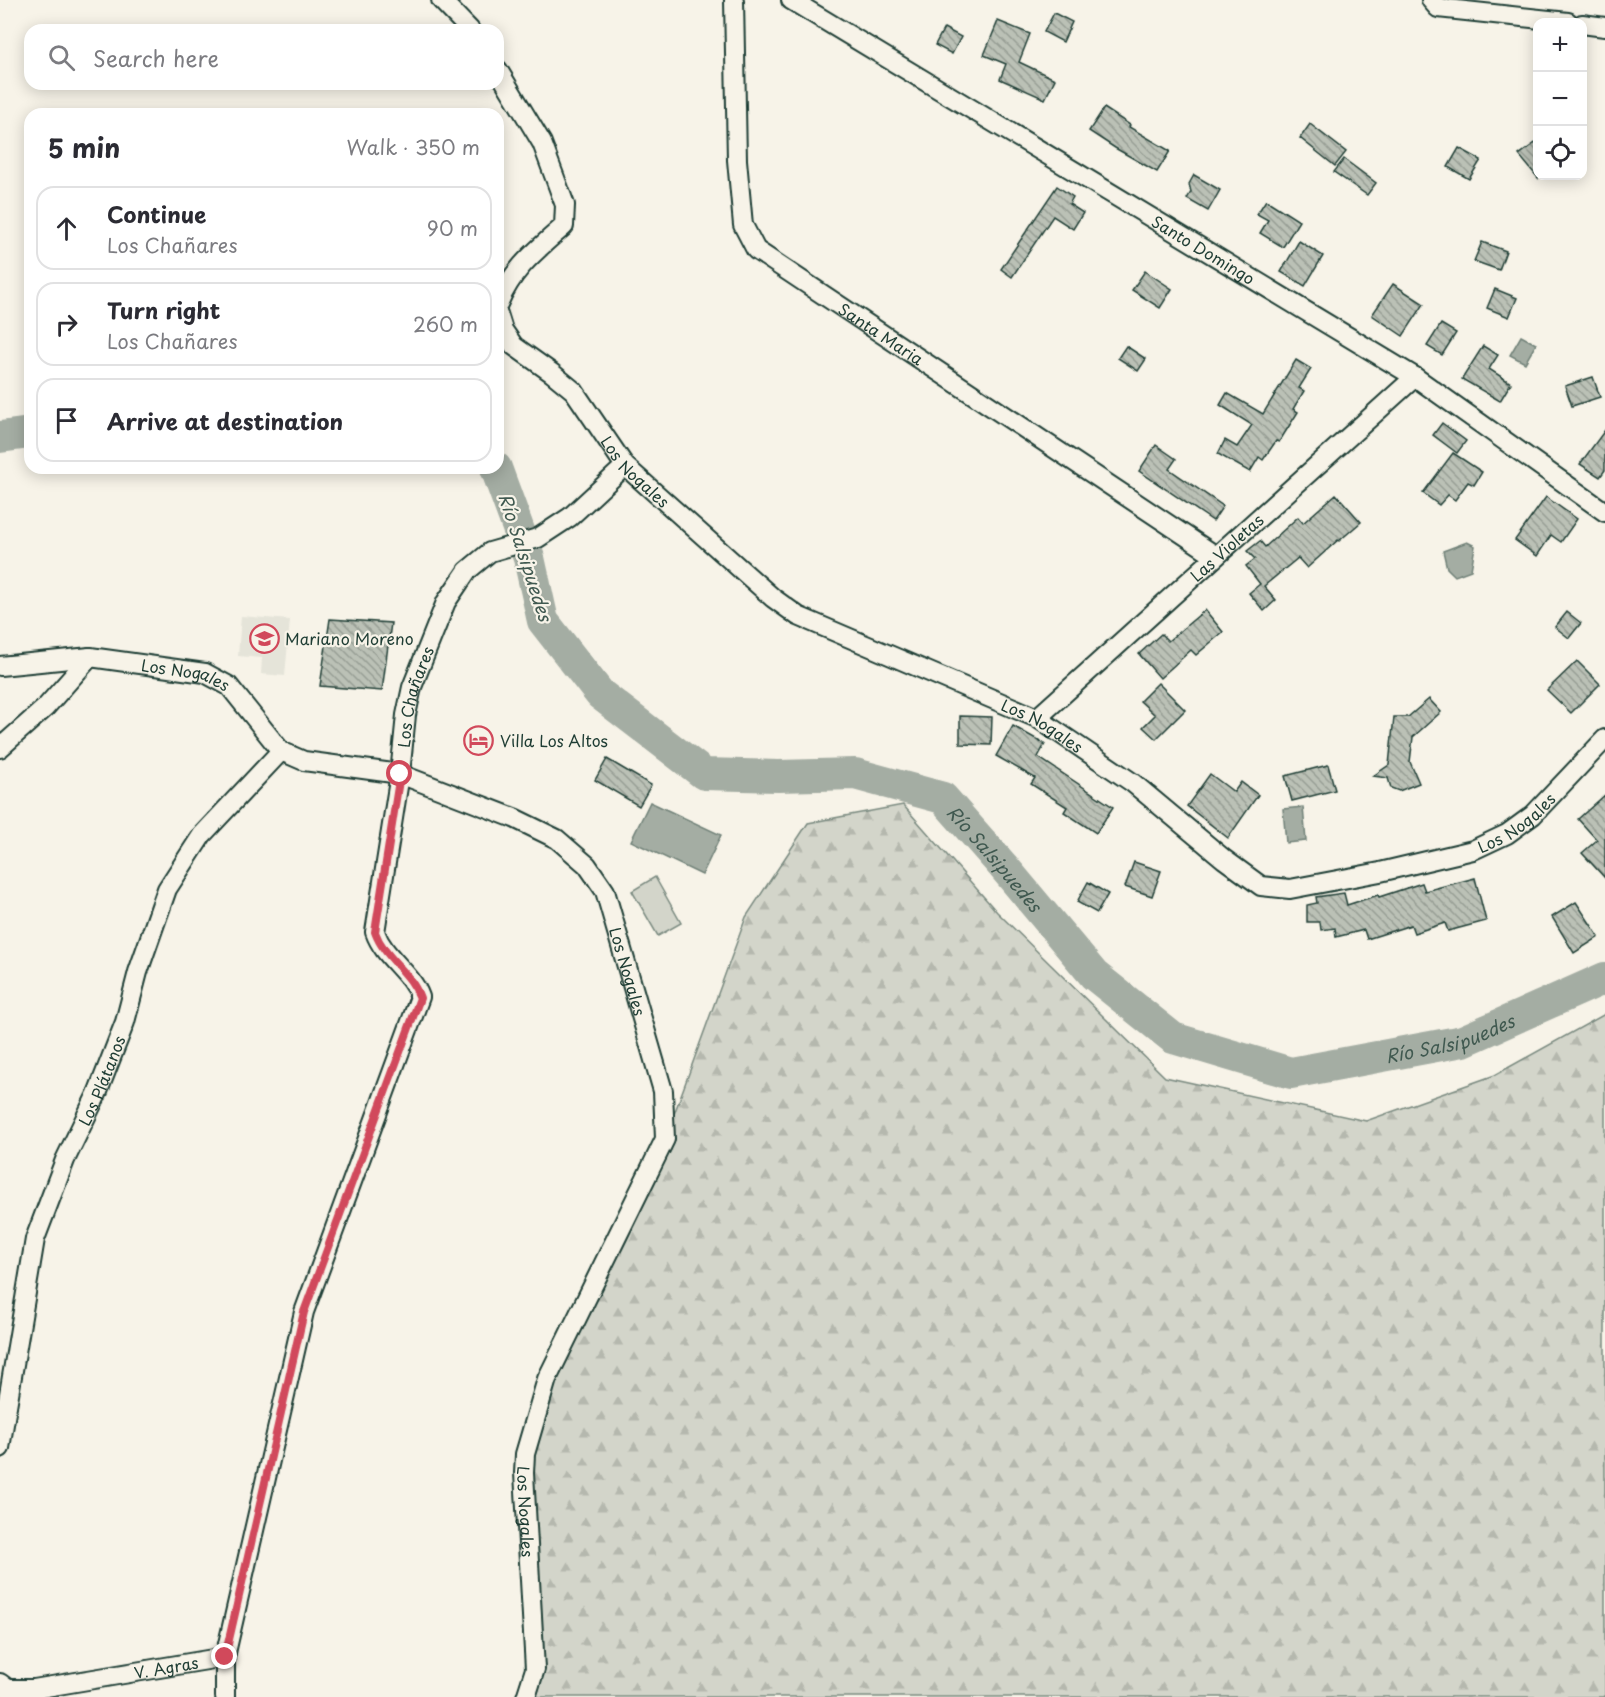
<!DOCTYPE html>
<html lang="en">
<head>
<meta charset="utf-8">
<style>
  body { margin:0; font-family:"Playpen Sans",sans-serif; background:#f2f2f3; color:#2b2b33 }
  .controls { position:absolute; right:18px; top:18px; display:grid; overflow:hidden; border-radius:12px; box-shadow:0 3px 15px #0003 }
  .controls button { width:54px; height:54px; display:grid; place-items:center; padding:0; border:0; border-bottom:2px solid #e1e1e2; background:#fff; color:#2b2b33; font:30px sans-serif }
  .stop { position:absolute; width:18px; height:18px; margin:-14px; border:4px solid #d1495b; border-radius:50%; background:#fff }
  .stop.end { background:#d1495b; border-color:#fff; box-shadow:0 2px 6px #0008 }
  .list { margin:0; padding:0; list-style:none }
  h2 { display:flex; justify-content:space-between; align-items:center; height:78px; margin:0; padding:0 24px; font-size:26px }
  h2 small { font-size:20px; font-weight:400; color:#7c7c81 }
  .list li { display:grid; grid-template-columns:39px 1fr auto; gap:18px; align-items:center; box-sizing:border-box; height:84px; margin:0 12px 12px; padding:0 12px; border:2px solid #e1e1e2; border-radius:18px }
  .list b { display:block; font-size:22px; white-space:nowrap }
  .list p { margin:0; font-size:20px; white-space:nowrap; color:#7c7c81 }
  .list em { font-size:20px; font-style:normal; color:#7c7c81 }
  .icon { flex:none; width:33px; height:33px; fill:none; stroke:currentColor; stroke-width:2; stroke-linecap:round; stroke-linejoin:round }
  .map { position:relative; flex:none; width:1605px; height:1697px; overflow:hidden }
  .search { position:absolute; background:#fff; box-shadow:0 3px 15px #0003; left:24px; top:24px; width:480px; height:66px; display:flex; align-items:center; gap:15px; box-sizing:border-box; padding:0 21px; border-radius:18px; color:#7c7c81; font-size:22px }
  .panel { position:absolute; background:#fff; box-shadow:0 3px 15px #0003; left:24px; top:108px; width:480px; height:366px; border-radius:18px }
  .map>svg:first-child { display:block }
</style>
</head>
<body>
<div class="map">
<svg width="1605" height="1697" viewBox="0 0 1605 1697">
  <defs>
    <pattern id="forest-firs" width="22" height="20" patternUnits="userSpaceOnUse" patternTransform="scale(1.5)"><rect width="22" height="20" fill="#d3d5ca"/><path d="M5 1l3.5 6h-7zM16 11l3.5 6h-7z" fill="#b5b8ae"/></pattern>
    <pattern id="building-back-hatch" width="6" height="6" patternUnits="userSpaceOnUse" patternTransform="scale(1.5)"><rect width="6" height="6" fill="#bbc1b6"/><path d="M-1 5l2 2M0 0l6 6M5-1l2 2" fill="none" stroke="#979e95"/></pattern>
  </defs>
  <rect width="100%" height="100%" fill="#f7f3e8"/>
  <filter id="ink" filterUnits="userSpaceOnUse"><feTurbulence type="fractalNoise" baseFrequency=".0167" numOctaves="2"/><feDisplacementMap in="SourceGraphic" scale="12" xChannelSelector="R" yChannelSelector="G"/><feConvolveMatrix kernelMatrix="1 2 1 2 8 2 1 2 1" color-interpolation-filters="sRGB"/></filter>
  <g filter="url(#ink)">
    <polygon fill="#e5e4d9" points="241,616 290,620 285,676 261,674 262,658 238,656"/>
    <polygon fill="url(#forest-firs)" stroke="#79897f" stroke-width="1.5" points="903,805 997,912 1165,1077 1366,1121 1495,1075 1605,1014 1605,1697 526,1697 524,1473 547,1379 665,1139 746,917 808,823"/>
    <polygon fill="#d3d5ca" stroke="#79897f" stroke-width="1.5" points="655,877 681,923 658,936 632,891"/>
    <g fill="#a4ada3" stroke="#6f8077" stroke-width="1.5">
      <polygon points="1521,336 1536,344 1525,363 1510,355"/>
      <polygon points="1467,542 1475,546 1471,570 1455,576 1447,568 1443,551"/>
      <polygon points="650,802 721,835 702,875 631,841"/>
      <polygon points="1303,807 1306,841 1286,843 1283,809"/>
    </g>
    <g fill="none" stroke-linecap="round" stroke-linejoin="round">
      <g stroke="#a4ada3" stroke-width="32">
        <polyline points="0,437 30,433"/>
        <path id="s1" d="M496 468 529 558 543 621 600 694 704 774 778 776 855 774 943 798 1003 866 1094 975 1173 1038 1291 1073 1463 1041 1605 978"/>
      </g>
    </g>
    <g fill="url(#building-back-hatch)" stroke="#1f3d34" stroke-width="1.5">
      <polygon points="1054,13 1072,22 1063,42 1044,32"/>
      <polygon points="998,21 1030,34 1019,62 1055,79 1045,99 1000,79 1006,64 984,55"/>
      <polygon points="944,28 961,37 952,54 935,45"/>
      <polygon points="1104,108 1130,125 1129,127 1170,151 1157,172 1115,148 1089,131"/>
      <polygon points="1310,124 1346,152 1335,166 1300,138"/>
      <polygon points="1538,141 1538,178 1519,155"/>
      <polygon points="1459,148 1481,160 1469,179 1448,167"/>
      <polygon points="1344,159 1376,183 1367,195 1334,172"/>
      <polygon points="1194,175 1220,190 1208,211 1187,199 1191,192 1189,184"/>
      <polygon points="1057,186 1073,197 1069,204 1083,213 1073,229 1053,216 1012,277 1001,269"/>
      <polygon points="1266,200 1299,221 1283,247 1260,233 1268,220 1257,214"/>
      <polygon points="1299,241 1323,256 1305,286 1281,272"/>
      <polygon points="1482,242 1506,251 1499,270 1474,261"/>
      <polygon points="1145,271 1172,289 1160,308 1132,290"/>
      <polygon points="1393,284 1424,304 1403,336 1372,315"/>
      <polygon points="1495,289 1517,298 1509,317 1487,308"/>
      <polygon points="1441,324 1456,333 1442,355 1427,346"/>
      <polygon points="1126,346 1146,359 1138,371 1118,358"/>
      <polygon points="1483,346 1498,355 1489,369 1511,383 1500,401 1462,379"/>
      <polygon points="1296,360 1311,369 1299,388 1304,391 1293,409 1298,412 1279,442 1276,441 1263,460 1259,457 1250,472 1218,454 1225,440 1237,447 1252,425 1220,405 1227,393 1263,414"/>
      <polygon points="1593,377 1600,397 1572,406 1565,386"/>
      <polygon points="1442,423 1466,441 1457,453 1433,435"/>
      <polygon points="1605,430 1605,470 1600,477 1580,464"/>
      <polygon points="1156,445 1176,459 1169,469 1223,506 1213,521 1139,471"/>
      <polygon points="1453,453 1482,472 1474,485 1468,482 1455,500 1448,495 1439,505 1423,493"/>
      <polygon points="1336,494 1361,522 1339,541 1338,540 1307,568 1298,558 1264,586 1276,600 1264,611 1249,593 1260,584 1246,566 1255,559 1247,551 1260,541 1265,547 1298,517 1303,523"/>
      <polygon points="1546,497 1577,519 1561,542 1551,535 1537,556 1515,540"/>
      <polygon points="1205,610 1223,632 1196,655 1191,650 1160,678 1139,654 1161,634 1168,641"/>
      <polygon points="1567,612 1581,623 1569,638 1555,627"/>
      <polygon points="330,619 391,623 382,691 320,686"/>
      <polygon points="1577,661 1600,684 1571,713 1547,690"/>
      <polygon points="1158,683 1185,710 1156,739 1143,727 1155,715 1140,701"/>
      <polygon points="1429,699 1441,712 1413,737 1410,762 1419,783 1399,791 1391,788 1388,778 1373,776 1389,765 1394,717 1408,717"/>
      <polygon points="960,716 992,717 991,745 960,744"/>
      <polygon points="1013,726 1045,744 1038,757 1113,807 1096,833 1064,812 1067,807 1031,784 1035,778 996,756"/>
      <polygon points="607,759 651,785 639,806 595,780"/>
      <polygon points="1328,765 1335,790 1292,801 1285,776"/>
      <polygon points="1210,774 1234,792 1241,782 1258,795 1228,838 1187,806"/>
      <polygon points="1605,795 1605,878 1582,853 1597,840 1578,819"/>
      <polygon points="1134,862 1161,871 1152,896 1125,887"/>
      <polygon points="1475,878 1486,921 1448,931 1445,923 1414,933 1411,925 1367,939 1364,930 1336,937 1335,928 1321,930 1320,922 1307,922 1307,905 1317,903 1316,897 1344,893 1347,905 1378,895 1379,897 1422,883 1425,891"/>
      <polygon points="1088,882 1108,894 1097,913 1077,902"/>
      <polygon points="1576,902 1599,937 1574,953 1552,917"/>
    </g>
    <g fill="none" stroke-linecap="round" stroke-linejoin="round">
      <defs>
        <g id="minor">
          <polyline points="441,0 470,30"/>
          <path id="s2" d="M734 0 737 160 743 225 756 250 1216 556"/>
          <path id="s3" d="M791 0 1415 377 1605 512"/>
          <polyline points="1431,0 1438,8 1568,22"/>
          <polyline points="1582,24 1605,27"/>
          <path d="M498 70 542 143 565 205 564 226C536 251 513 268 498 304"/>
          <path id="s4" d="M498 314 503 330 514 346 552 373 574 391 625 466 773 598 798 616 1037 718 1133 783 1224 859 1261 886 1290 889 1380 872 1473 850 1507 834 1533 815 1605 739"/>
          <path id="s5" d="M0 666 90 657 205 673 229 686 281 751 304 761 400 774 514 818 557 839 587 865 605 891 663 1091 665 1139 547 1379 525 1454 524 1473 535 1669 526 1697"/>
          <path id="s6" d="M1037 718 1415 377"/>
          <polyline points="0,748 45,708 90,657"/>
          <path id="s7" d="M0 1448 35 1239 65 1160 97 1094 125 1022 138 972 167 889 202 835 281 751"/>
          <path id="s8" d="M0 1683 8 1689H34L225 1657"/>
          <path id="s9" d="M225 1697V1657L304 1312 420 997C411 972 384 958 375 932L400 774 406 715 412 687 446 602 467 571 490 552 538 538 570 517 625 466"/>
        </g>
      </defs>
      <use href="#minor" stroke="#1f3d34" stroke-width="22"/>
      <use href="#minor" stroke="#f7f3e8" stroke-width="18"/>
    </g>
  </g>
  <g fill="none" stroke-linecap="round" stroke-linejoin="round" filter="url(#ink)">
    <path stroke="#d1495b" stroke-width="8" d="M225 1657 304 1312 420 998C411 972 384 958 375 932L400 774"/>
  </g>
  <defs>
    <symbol id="school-ring" viewBox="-11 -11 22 22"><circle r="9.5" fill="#f7f3e8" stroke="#d1495b" stroke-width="1.5"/><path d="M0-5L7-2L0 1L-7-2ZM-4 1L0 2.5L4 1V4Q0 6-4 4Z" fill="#d1495b"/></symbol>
    <symbol id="hotel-ring" viewBox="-11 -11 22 22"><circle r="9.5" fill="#f7f3e8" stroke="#d1495b" stroke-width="1.5"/><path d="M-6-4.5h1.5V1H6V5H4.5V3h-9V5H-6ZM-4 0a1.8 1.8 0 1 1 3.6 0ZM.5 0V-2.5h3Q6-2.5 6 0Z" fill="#d1495b"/></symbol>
  </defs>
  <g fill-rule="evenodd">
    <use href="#school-ring" x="248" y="622" width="33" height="33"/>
    <use href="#hotel-ring" x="462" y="724" width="33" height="33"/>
  </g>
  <g text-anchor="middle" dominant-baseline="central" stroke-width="4.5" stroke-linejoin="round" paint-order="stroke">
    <g font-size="16" fill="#1f3d34" stroke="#f7f3e8">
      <text stroke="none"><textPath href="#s3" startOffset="482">Santo Domingo</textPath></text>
      <text stroke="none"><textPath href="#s2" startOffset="404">Santa Maria</textPath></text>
      <text stroke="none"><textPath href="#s4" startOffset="213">Los Nogales</textPath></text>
      <text stroke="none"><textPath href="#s6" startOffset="255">Las Violetas</textPath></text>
      <text stroke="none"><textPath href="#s5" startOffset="188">Los Nogales</textPath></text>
      <text stroke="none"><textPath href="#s9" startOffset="1048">Los Chañares</textPath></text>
      <text stroke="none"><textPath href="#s4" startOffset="699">Los Nogales</textPath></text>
      <text stroke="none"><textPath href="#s4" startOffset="1239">Los Nogales</textPath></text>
      <text stroke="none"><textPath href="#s5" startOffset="764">Los Nogales</textPath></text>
      <text stroke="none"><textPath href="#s7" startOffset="384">Los Plátanos</textPath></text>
      <text stroke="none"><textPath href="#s5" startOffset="1340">Los Nogales</textPath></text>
      <text stroke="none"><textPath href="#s8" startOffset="170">V. Agras</textPath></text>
    </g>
    <g font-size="16" fill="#1f3d34" stroke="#f7f3e8" text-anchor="start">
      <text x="285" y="638">Mariano Moreno</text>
      <text x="500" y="740">Villa Los Altos</text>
    </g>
    <g font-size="18" font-style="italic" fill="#405950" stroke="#f7f3e8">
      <text transform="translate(526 557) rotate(72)">Río Salsipuedes</text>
      <text stroke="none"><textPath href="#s1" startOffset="706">Río Salsipuedes</textPath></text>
      <text stroke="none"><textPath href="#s1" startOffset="1246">Río Salsipuedes</textPath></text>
    </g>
  </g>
</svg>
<div class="controls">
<button>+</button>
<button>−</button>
<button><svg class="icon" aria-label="locate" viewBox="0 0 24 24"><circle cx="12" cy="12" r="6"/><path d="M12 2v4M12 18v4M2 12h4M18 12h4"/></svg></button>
</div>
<div class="stop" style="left:400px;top:774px"></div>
<div class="stop end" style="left:225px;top:1657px"></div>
<div class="search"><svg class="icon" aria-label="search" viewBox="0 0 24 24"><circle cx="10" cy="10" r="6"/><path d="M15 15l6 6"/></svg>Search here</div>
<section class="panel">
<h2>5 min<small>Walk · 350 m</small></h2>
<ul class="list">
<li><svg class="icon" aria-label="ahead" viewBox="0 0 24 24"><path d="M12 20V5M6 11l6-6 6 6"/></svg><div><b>Continue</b><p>Los Chañares</p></div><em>90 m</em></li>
<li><svg class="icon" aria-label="right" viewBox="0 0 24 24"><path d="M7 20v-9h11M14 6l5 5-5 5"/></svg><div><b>Turn right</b><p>Los Chañares</p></div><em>260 m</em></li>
<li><svg class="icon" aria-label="arrive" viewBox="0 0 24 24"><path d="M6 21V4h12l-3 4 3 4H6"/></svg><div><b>Arrive at destination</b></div></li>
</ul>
</section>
</div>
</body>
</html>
